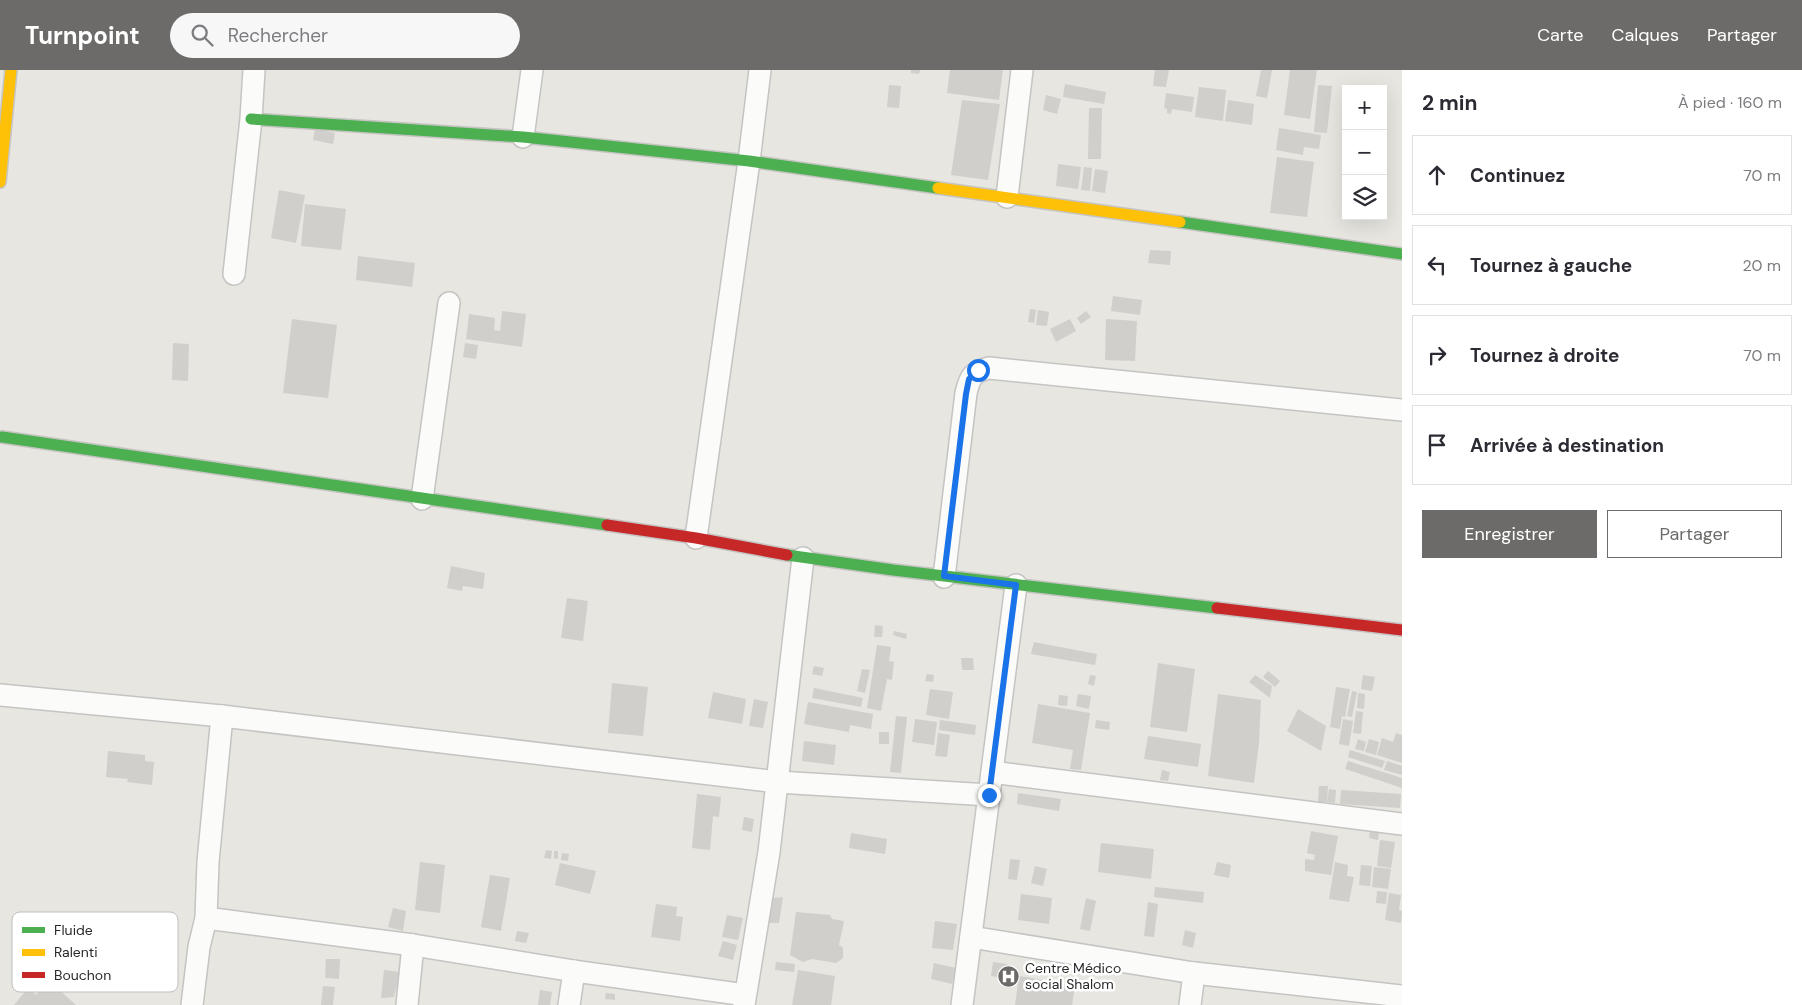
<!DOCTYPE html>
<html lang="fr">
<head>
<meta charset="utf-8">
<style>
  body { margin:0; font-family:"DM Sans",sans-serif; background:#f7f7f7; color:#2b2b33 }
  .controls { position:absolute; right:15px; top:15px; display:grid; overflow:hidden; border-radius:0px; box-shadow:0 5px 20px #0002 }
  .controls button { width:45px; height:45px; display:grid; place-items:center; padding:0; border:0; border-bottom:1px solid #e1e1e2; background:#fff; color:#2b2b33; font:25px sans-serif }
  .stop { position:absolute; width:15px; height:15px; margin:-11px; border:4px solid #1a73e8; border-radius:50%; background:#fff }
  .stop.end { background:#1a73e8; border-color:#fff; box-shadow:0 1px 5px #0008 }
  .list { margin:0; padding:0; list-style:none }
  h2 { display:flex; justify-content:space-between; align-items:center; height:65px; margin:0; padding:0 20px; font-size:21px }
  h2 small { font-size:16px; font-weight:400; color:#7c7c81 }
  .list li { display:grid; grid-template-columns:32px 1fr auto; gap:15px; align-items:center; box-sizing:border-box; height:80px; margin:0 10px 10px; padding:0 10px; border:1px solid #e1e1e2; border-radius:0px }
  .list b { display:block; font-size:19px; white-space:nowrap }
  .list em { font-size:16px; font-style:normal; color:#7c7c81 }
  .actions { display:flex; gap:10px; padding:15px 20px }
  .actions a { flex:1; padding:11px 0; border:1px solid #6c6b69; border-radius:0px; text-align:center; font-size:18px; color:#6c6b69 }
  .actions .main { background:#6c6b69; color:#fff }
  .icon { flex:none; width:28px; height:28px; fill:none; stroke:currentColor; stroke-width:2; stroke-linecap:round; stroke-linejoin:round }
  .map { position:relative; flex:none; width:1402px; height:935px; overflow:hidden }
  header { display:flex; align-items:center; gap:30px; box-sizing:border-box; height:70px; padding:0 25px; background:#6c6b69; color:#fff }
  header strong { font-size:24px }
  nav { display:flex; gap:28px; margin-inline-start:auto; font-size:18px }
  .search { width:350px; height:45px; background:#f7f7f7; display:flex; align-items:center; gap:12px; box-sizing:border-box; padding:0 18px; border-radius:28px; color:#7c7c81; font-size:19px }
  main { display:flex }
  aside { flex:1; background:#fff }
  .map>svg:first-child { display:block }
</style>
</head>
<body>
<header>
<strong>Turnpoint</strong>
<div class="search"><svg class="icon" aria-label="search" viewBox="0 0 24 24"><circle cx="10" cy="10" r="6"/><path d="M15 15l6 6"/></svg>Rechercher</div>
<nav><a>Carte</a><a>Calques</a><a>Partager</a></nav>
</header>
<main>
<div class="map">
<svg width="1402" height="935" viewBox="0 0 1402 935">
  <rect width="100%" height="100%" fill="#e7e6e0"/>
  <g fill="#d0cfcb">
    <polygon points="911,0 920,0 919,4 911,3"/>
    <polygon points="950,0 1003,0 999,30 947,23"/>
    <polygon points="1155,0 1169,0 1166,17 1153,16"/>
    <polygon points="1261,0 1272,0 1267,28 1256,26"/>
    <polygon points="1290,0 1317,0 1310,49 1284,45"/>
    <polygon points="1065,14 1106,22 1104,34 1063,27"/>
    <polygon points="889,15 901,16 899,38 887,37"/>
    <polygon points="1318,15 1332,16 1327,63 1314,62"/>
    <polygon points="1199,17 1226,20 1223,51 1195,47"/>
    <polygon points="1166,23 1194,27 1192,42 1172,39 1171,44 1167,43 1167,39 1164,38"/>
    <polygon points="1046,25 1061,29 1057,44 1043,40"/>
    <polygon points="962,30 1000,34 988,110 951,105"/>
    <polygon points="1228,30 1254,34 1252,55 1225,51"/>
    <polygon points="1089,38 1102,38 1101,89 1088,89"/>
    <polygon points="1279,58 1321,65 1319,79 1304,77 1303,85 1276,80"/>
    <polygon points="315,59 335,63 333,74 313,70"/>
    <polygon points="1277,87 1314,92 1307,147 1270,143"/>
    <polygon points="1058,94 1081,97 1078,119 1056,116"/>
    <polygon points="1084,97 1092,98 1090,121 1081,120"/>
    <polygon points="1095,99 1108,101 1105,123 1092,121"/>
    <polygon points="279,120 305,125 296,173 271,168"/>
    <polygon points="305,134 346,139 341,180 301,176"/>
    <polygon points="1150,180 1171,181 1170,195 1148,193"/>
    <polygon points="358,186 415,193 412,217 356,210"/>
    <polygon points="1113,226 1142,230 1140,245 1111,241"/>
    <polygon points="1030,239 1036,240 1034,253 1028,252"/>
    <polygon points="1038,240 1049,242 1047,256 1036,255"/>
    <polygon points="502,241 526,244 522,277 466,269 469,244 495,248 494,260 500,261"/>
    <polygon points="1086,241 1091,247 1081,254 1077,248"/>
    <polygon points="292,249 337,255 328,328 283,323"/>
    <polygon points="1070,249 1076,261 1056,272 1050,259"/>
    <polygon points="1106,249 1137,251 1135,291 1105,290"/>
    <polygon points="173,273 189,274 188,311 172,310"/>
    <polygon points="465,273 478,275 476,289 463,287"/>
    <polygon points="451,496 485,503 483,519 463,516 462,521 447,518"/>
    <polygon points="567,528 588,531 583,571 561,568"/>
    <polygon points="875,555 883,556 882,567 874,567"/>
    <polygon points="894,561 907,564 906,569 893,565"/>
    <polygon points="1034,572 1097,584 1095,595 1031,584"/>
    <polygon points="877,575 891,577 889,591 894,592 892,610 887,609 881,641 867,638"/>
    <polygon points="961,588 973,588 974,600 962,600"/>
    <polygon points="1158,593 1195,599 1187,662 1150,657"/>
    <polygon points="814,596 824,598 822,606 812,604"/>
    <polygon points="862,599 870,600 865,623 857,621"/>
    <polygon points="1268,601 1280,611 1275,617 1263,607"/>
    <polygon points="927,604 934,605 933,612 925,611"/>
    <polygon points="1090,605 1096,606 1094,616 1088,614"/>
    <polygon points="1255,605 1272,616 1270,628 1249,612"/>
    <polygon points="1363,605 1375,607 1372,621 1361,619"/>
    <polygon points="612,613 648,617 643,666 608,663"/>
    <polygon points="1336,617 1350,619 1345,647 1342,646 1340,659 1330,657"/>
    <polygon points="814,618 863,628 861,637 812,628"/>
    <polygon points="930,619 953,622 949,649 926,645"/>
    <polygon points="1352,621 1357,622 1352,647 1347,646"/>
    <polygon points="713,622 746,629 742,654 708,648"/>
    <polygon points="1358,623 1365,624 1364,639 1357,638"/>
    <polygon points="1078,624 1091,626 1089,639 1076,636"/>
    <polygon points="1218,624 1261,630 1259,672 1254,713 1208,706"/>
    <polygon points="1059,625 1068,626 1067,636 1058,635"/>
    <polygon points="754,629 768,632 763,658 749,656"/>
    <polygon points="808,632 873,644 871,659 850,655 849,662 804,654"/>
    <polygon points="1038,634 1090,643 1081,700 1070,699 1073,680 1032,673"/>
    <polygon points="1298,639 1326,656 1321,681 1287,661"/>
    <polygon points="1356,641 1363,642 1361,664 1353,663"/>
    <polygon points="896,646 907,647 901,703 890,702"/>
    <polygon points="915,649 937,652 934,675 912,672"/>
    <polygon points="1343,649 1353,651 1349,676 1339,674"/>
    <polygon points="940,650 976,655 975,665 939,660"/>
    <polygon points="1096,650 1110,652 1109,660 1095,658"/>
    <rect x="879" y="662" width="10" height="12"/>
    <polygon points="938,663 950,665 947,687 935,686"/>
    <polygon points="1396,663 1402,665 1402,693 1377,685 1382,668 1393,672"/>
    <polygon points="1148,666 1201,674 1198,697 1144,689"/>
    <polygon points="1358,669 1366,672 1364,681 1355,679"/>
    <polygon points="1369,669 1379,672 1376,685 1365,682"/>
    <polygon points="804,671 836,675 834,695 802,691"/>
    <polygon points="1350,680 1385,691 1382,698 1348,687"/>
    <polygon points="108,681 145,685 145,691 154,692 152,715 127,712 128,709 106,707"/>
    <polygon points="1348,691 1402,708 1402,718 1345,699"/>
    <polygon points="1387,691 1402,696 1402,705 1384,700"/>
    <polygon points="1162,700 1170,702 1168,711 1160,710"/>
    <polygon points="1319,716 1328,716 1327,732 1318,732"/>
    <polygon points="1329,719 1336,720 1335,733 1327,732"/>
    <polygon points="1341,720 1401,724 1400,738 1340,734"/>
    <polygon points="1018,723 1061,729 1059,741 1017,734"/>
    <polygon points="697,724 721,727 719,747 713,746 710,780 692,778"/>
    <polygon points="744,747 754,749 752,762 742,760"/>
    <polygon points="1311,761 1338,766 1331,805 1305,801 1305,789 1314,790 1315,785 1307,783"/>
    <polygon points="1370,761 1379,763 1378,770 1369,768"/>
    <polygon points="851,763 887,769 885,784 849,778"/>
    <polygon points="1380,770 1395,772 1391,798 1377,796"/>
    <polygon points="1101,773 1154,779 1151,809 1098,802"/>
    <polygon points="546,780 552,781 551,789 544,788"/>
    <polygon points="554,781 558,781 558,789 554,788"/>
    <polygon points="562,783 569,784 568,791 561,790"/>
    <polygon points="1010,789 1020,790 1017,810 1008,809"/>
    <polygon points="420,792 445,795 440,843 415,840"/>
    <polygon points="1217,792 1231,795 1229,808 1214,805"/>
    <polygon points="1335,792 1348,795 1347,806 1354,807 1349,832 1329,829"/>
    <polygon points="560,793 596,801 590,824 555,815"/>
    <polygon points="1361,795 1372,796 1370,816 1359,815"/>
    <polygon points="1035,796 1047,799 1043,816 1031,813"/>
    <polygon points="1374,797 1391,799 1388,819 1372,817"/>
    <polygon points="490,805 510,808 501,861 481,857"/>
    <polygon points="1155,817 1204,822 1203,833 1154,827"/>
    <polygon points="1377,821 1387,822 1386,834 1376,833"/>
    <polygon points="1389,823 1401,825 1399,840 1402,841 1401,853 1385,850"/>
    <polygon points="1021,824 1052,828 1049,854 1018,850"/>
    <polygon points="783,827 779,853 769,853 773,828"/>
    <polygon points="1086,828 1096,831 1090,861 1080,859"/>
    <polygon points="1148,832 1158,834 1154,867 1144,866"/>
    <polygon points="656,834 677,837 676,846 683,847 680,871 651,867"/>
    <polygon points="393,838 406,841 403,861 388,857"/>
    <polygon points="796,842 830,845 832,849 844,851 839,875 843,878 843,888 836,893 812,889 803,892 790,885"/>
    <polygon points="727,845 743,848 738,870 722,867"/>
    <polygon points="935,851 957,854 953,880 932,878"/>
    <polygon points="1185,860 1196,863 1193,878 1182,875"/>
    <polygon points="517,861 529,863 526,873 515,871"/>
    <polygon points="723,871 737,875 733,890 718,886"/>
    <polygon points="326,889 340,889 339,909 325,908"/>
    <polygon points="776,892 795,894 794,902 775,900"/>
    <polygon points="993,892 1007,894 1005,908 991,906"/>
    <polygon points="934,893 956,898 952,914 931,909"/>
    <polygon points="384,900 400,902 394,927 381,928"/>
    <polygon points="798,900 835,906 831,935 792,935"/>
    <polygon points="1019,906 1044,910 1043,919 1052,920 1053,913 1075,916 1072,935 1015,935"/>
    <polygon points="48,910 76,935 14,935 28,918 36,925"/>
    <polygon points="323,916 335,917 333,935 321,935"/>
    <polygon points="540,920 552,922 550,935 538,935"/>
    <polygon points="606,923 615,924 615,930 605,929"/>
  </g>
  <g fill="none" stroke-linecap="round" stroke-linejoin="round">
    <defs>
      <g id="street">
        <polyline points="523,67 532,0"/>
        <polyline points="1007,127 1022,0"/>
        <polyline points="234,204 251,49 254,0"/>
        <polyline points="422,429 449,233"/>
        <polyline points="696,468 749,91 760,0"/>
        <path d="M944 507 966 323C970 307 972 302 989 298L1402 340"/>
        <polyline points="0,625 222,646 778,712 989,725"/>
        <polyline points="222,646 208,792 206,848 413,875 574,901 745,925"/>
        <polyline points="992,702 1402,754"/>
        <polyline points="971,867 1194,903 1402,926"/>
        <polyline points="192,935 199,877 206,848"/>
        <polyline points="407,935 413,875"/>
        <polyline points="569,935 574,901"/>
        <polyline points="744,935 769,782 803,488"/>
        <polyline points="962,935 1016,515"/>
        <polyline points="1190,935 1194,903"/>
      </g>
      <g id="fast">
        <polyline points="251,49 523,67 749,91 938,118"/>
        <polyline points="1180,152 1402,184"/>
        <polyline points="2,367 607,455"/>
        <polyline points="787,485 893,500 1217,538"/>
      </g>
      <g id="slow">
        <polyline points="0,112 11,0"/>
        <polyline points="938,118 1180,152"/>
      </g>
      <g id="jam">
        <polyline points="607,455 696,468 787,485"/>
        <polyline points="1217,538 1402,560"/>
      </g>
    </defs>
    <use href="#street" stroke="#c5c4c3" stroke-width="24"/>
    <use href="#fast" stroke="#c5c4c3" stroke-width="14"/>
    <use href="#slow" stroke="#c5c4c3" stroke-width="14"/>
    <use href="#jam" stroke="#c5c4c3" stroke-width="14"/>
    <use href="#street" stroke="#fbfbfa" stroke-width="21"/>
    <use href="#fast" stroke="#4caf50" stroke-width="11"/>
    <use href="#slow" stroke="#ffc107" stroke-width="11"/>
    <use href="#jam" stroke="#c62828" stroke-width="11"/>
  </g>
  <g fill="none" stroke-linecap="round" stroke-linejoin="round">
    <polyline stroke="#1a73e8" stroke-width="6" points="978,300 969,309 966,324 944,506 1016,515 989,725"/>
  </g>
  <defs>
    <symbol id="hospital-disc" viewBox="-11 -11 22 22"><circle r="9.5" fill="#6c6b69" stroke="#fff"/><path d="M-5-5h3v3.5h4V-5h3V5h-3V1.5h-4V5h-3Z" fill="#fff"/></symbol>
  </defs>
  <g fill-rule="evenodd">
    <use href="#hospital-disc" x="996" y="894" width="25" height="25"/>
  </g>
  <g text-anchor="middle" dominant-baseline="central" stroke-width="5" stroke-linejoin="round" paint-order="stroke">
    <g font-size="14" fill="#292929" stroke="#fff" text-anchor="start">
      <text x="1025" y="898">Centre Médico<tspan x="1025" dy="16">social Shalom</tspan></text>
    </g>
  </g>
  <rect x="12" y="842" width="166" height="80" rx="8" fill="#fff" stroke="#bfbfbf" stroke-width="1"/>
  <rect x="22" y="857" width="23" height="6" fill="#4caf50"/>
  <rect x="22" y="879" width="23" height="7" fill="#ffc107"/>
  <rect x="22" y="902" width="23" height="6" fill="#c62828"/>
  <g font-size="14" fill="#292929">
    <text x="54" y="865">Fluide</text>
    <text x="54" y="887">Ralenti</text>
    <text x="54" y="910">Bouchon</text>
  </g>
</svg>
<div class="controls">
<button>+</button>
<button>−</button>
<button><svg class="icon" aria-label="layers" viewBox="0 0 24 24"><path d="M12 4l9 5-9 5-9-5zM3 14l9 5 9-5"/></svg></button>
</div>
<div class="stop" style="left:978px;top:300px"></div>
<div class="stop end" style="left:989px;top:725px"></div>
</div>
<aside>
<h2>2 min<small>À pied · 160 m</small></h2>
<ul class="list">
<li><svg class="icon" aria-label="ahead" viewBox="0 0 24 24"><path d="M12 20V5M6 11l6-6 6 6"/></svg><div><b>Continuez</b></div><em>70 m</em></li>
<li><svg class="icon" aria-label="left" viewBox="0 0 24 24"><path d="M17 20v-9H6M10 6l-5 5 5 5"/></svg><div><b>Tournez à gauche</b></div><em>20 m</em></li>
<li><svg class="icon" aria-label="right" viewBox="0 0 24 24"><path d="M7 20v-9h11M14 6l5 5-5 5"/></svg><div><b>Tournez à droite</b></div><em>70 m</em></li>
<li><svg class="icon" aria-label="arrive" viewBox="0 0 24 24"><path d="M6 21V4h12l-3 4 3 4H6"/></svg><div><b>Arrivée à destination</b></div></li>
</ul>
<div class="actions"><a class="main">Enregistrer</a><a>Partager</a></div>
</aside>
</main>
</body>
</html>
